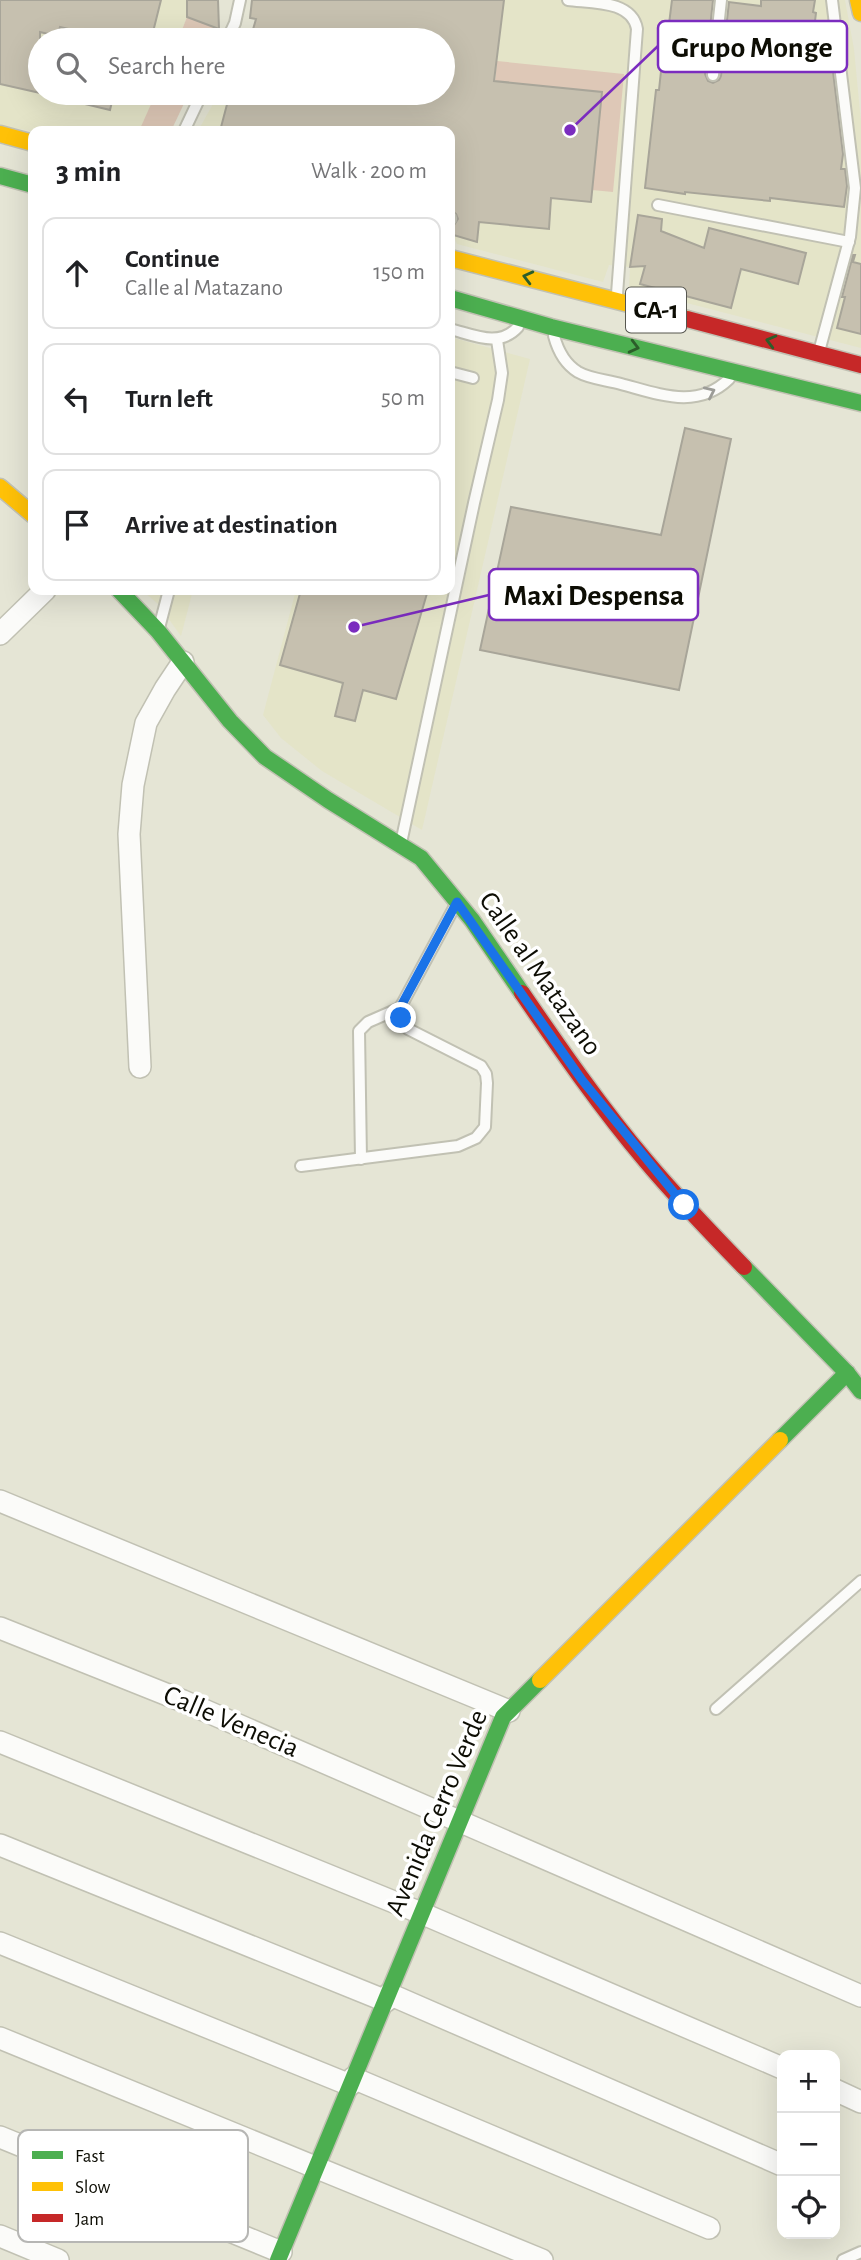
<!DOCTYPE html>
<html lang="en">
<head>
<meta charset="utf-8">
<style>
  body { margin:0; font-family:"Alegreya Sans",sans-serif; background:#f2f2f2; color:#202124 }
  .controls { position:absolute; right:21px; bottom:21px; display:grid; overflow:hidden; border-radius:14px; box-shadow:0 7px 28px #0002 }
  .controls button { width:63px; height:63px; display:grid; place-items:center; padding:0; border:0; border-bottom:2px solid #e0e0e0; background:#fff; color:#202124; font:35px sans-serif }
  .stop { position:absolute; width:21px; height:21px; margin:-16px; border:5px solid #1a73e8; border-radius:50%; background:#fff }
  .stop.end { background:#1a73e8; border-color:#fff; box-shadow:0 2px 7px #0008 }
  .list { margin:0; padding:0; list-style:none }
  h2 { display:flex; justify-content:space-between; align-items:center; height:91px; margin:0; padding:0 28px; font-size:30px }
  h2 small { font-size:23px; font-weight:400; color:#757577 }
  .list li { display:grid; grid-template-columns:46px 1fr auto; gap:21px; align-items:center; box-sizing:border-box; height:112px; margin:0 14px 14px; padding:0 14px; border:2px solid #e0e0e0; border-radius:14px }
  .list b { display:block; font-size:26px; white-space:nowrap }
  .list p { margin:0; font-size:23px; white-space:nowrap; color:#757577 }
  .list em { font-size:23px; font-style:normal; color:#757577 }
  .icon { flex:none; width:38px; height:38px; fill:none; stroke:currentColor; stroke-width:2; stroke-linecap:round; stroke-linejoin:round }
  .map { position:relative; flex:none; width:861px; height:2260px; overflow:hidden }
  .search { position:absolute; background:#fff; box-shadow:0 7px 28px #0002; left:28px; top:28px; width:427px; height:77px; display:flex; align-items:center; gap:18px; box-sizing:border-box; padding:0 24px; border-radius:38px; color:#757577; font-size:26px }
  .panel { position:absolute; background:#fff; box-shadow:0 7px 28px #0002; left:28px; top:126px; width:427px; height:469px; border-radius:14px }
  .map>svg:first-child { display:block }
</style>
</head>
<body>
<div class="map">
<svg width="861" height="2260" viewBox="0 0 861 2260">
  <rect width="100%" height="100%" fill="#e5e5d5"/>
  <g fill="#e4e4c8">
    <polygon points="0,0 187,0 187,17 178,40 40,40 40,93 156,93 140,131 33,131 0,126"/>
    <polygon points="504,0 845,0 854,49 861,122 861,348 629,288 630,267 609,265 603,282 457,244 453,235 450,234 450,131 198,131 219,93 443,93 443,85 493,97"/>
    <polygon points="450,337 530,359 422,830 322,771 281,738 263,715 296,590 450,590"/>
    <polygon points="142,590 193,590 181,636 158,604"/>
  </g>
  <g fill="#dec8b7">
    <polygon points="187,17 219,29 214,40 178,40"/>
    <polygon points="497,61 624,74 613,192 592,190 602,92 495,81"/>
    <polygon points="156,93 189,93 171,131 139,131"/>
  </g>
  <g fill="#c6c0af" stroke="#a8a599" stroke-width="2">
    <polygon points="0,0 161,0 151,40 114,40 60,27 57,36 40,32 40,93 0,84"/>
    <polygon points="187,0 218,0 219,29 187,17"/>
    <polygon points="252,0 504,0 494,81 602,92 591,202 551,198 549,229 479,222 477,242 450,234 450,227 454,225 458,219 456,214 450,210 450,131 220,131 230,93 443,93 443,40 250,40 256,19 250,18"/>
    <polygon points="672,0 713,0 705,74 708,81 713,83 719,80 721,76 729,2 761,6 761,0 815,0 813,12 816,13 812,45 830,47 843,154 841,169 845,169 847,186 844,207 770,198 770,201 685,192 685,194 645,188 656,90 659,90 661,71 663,72"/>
    <polygon points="61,93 114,93 110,110 60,98"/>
    <polygon points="638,215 662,219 661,231 704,248 709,228 806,253 798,284 741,269 731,308 640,284 645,266 630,267"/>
    <polygon points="853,255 855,255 853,262 861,264 861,334 837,328 845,297 842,297"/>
    <polygon points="685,428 731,439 679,690 480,650 511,507 661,535"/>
    <polygon points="301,590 428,590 396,699 363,690 355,721 335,716 343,683 280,665"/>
  </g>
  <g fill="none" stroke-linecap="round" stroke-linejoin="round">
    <defs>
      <g id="lane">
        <path d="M568 0C591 3 632 0 637 29L617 294"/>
        <polyline points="227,40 235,23 240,0"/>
        <polyline points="713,75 721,0"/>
        <polyline points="184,131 202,93"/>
        <polyline points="658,205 849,242"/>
        <polyline points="450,218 450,219"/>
        <path d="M450 329C474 335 499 348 518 327"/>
        <path d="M554 336C558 351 565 364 578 372 590 379 607 380 621 384 659 394 697 410 729 379"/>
        <polyline points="820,348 850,237 855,188 832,0"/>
        <polyline points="450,372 473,378"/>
        <polyline points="159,628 169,590"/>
        <polyline points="401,843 474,503 498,400 502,373 497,340"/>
        <polyline points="361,1159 359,1031 368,1022 400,1008"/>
        <polyline points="301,1166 458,1146 476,1138 485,1127 487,1083 486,1074 481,1066 408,1029 401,1019 400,1008 456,904"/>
        <polyline points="716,1709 861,1581"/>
        <polyline points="843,2260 861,2252"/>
      </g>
      <g id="street">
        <polyline points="0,634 45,590"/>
        <polyline points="140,1067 129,834 133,785 146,723 165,689 183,662"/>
        <polyline points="0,1501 509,1711"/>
        <polyline points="0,1628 183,1701 861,1996"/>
        <polyline points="0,1742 421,1913 782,2068"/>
        <polyline points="0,1845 386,2001"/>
        <polyline points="0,1943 350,2085"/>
        <polyline points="389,1994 782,2165"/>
        <polyline points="0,2038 542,2260"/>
        <polyline points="353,2078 709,2228"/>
        <polyline points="835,2090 861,2102"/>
        <polyline points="0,2137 281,2252"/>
        <polyline points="0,2236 58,2260"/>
      </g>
      <g id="fast">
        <polyline points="0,176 33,185"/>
        <polyline points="450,298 551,327 861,403"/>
        <polyline points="119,590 158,631 230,721 265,757 328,800 421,858 472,920 522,993"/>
        <polyline points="744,1267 847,1373 861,1391"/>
        <polyline points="780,1440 847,1373"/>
        <polyline points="278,2260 503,1717 540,1680"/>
      </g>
      <g id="slow">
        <polyline points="858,0 861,13"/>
        <polyline points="0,134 33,143"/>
        <polyline points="450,258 687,319"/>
        <polyline points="0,487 33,515"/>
        <polyline points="540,1680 780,1440"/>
      </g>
      <g id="jam">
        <polyline points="687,319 861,365"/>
        <path d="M522 993C561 1050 601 1108 646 1161 677 1198 710 1232 744 1267"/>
      </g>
    </defs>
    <use href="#lane" stroke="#c1c1b3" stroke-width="14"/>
    <use href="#street" stroke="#c1c1b3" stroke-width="24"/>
    <use href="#fast" stroke="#c1c1b3" stroke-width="19"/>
    <use href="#slow" stroke="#c1c1b3" stroke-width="19"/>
    <use href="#jam" stroke="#c1c1b3" stroke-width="19"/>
    <use href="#lane" stroke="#fbfbf9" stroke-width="10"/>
    <use href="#street" stroke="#fbfbf9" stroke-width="21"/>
    <use href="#fast" stroke="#4caf50" stroke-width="16"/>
    <use href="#slow" stroke="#ffc107" stroke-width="16"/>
    <use href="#jam" stroke="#c62828" stroke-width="16"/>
  </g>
  <defs><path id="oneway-chevron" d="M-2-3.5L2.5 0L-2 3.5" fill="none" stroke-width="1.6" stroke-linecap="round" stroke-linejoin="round" transform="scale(1.75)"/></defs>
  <g stroke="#2c5e2a">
    <use href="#oneway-chevron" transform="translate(528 277) rotate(-166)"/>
    <use href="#oneway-chevron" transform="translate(771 341) rotate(-165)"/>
    <use href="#oneway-chevron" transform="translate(634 347) rotate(14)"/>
  </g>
  <use stroke="#9c9c97" href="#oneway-chevron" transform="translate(710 392) rotate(-25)"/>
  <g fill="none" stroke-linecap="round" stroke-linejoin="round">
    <polyline stroke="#1a73e8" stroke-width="9" points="401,1018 400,1008 457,902 582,1080 684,1205"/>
  </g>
  <g text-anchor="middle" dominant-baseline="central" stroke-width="7" stroke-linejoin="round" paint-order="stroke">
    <rect fill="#fff" stroke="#56564f" stroke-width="2" x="626" y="287.5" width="60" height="45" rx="5"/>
    <g font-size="26" font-weight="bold" fill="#0d0d04">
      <text x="656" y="310">CA-1</text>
    </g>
    <g font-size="28" fill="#0d0d04" stroke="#fff">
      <text transform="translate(540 974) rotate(55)">Calle al Matazano</text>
      <text transform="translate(231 1722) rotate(23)">Calle Venecia</text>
      <text transform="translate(437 1813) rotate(-67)">Avenida Cerro Verde</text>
    </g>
  </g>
  <rect x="18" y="2130" width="230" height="112" rx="10" fill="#fff" stroke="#b6b6b4" stroke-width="2"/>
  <rect x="32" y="2151" width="31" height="8" fill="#4caf50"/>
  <rect x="32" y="2182" width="31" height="9" fill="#ffc107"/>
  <rect x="32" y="2214" width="31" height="8" fill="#c62828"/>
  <g font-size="19" fill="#0d0d04">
    <text x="75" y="2162">Fast</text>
    <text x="75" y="2193">Slow</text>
    <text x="75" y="2225">Jam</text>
  </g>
  <path fill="none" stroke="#7b2cbf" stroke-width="2.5" d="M570 130L658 46M354 627L489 595"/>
  <g fill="#7b2cbf" stroke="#fff" stroke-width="2.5">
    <circle cx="570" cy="130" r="7"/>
    <circle cx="354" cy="627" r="7"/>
  </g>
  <g fill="#fff" stroke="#7b2cbf" stroke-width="2.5">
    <rect x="658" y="21" width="189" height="51" rx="7"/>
    <rect x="489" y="569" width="209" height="51" rx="7"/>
  </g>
  <g font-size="30" text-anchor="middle" font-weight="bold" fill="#0d0d04">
    <text x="752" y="57">Grupo Monge</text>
    <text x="594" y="605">Maxi Despensa</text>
  </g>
</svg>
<div class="controls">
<button>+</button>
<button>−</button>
<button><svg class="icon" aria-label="locate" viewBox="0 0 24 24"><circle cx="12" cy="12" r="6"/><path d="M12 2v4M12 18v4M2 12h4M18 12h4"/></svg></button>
</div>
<div class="stop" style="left:684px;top:1205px"></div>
<div class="stop end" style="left:401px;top:1018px"></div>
<div class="search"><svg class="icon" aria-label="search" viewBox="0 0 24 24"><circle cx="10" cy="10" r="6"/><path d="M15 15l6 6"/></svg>Search here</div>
<section class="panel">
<h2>3 min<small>Walk · 200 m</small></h2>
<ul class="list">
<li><svg class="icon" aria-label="ahead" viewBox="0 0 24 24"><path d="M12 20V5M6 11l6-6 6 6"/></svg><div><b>Continue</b><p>Calle al Matazano</p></div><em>150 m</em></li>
<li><svg class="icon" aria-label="left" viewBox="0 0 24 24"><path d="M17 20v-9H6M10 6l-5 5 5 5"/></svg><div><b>Turn left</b></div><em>50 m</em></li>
<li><svg class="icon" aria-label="arrive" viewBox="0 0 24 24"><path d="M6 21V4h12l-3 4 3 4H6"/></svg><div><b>Arrive at destination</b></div></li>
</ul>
</section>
</div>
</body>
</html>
